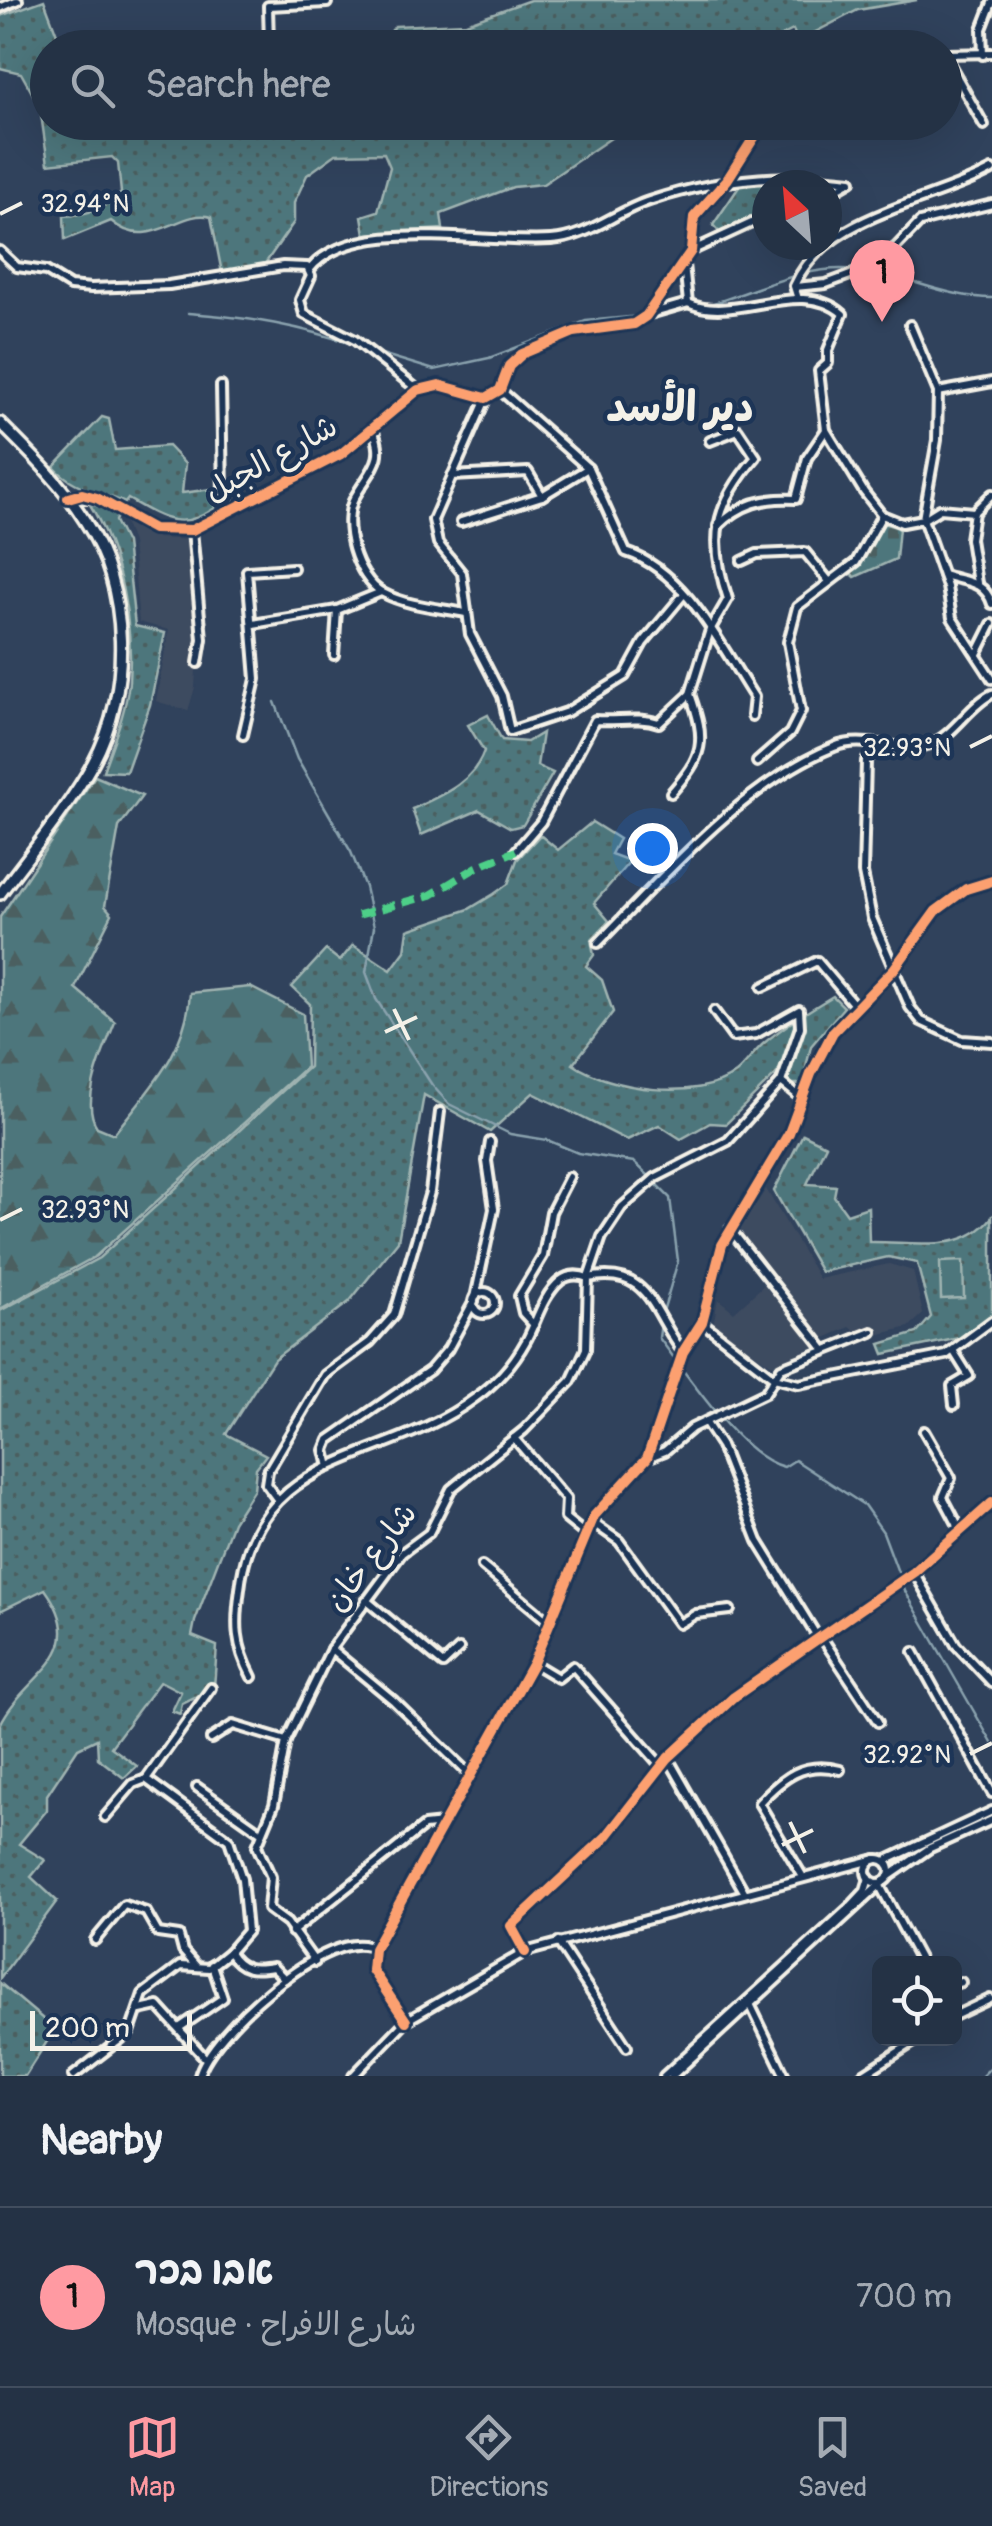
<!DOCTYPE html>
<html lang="en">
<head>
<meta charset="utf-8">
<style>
  body { margin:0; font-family:Pangolin,"Playpen Sans Arabic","Playpen Sans Hebrew",sans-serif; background:#2c3a4c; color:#f1f3f6 }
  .controls { position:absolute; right:30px; bottom:30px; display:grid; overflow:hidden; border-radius:15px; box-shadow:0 10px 40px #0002 }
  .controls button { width:90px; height:90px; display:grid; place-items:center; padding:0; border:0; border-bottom:2px solid #414d5e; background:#243245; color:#f1f3f6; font:50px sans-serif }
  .compass { position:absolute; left:752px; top:170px; width:90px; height:90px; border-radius:50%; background:#243245; box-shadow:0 10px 40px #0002; rotate:334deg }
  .scale { position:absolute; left:30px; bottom:25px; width:162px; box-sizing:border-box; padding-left:10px; border:5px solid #f4f1e8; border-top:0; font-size:28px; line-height:35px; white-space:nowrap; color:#f4f1e8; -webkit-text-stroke:8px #1d3557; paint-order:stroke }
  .you { position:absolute; left:652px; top:848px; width:35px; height:35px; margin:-25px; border:8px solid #fff; border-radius:50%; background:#1a73e8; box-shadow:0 0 0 15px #1a73e833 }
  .badge { display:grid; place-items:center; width:65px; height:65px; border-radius:50%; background:#ff9aa2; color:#111; font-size:32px; font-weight:700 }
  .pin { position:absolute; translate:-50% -82px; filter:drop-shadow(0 2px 5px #0008) }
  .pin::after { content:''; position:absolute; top:52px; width:35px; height:30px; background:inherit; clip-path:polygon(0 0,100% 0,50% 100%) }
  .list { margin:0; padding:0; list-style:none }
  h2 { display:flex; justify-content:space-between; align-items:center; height:130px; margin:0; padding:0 40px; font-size:42px }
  h2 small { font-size:32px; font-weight:400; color:#a3aab3 }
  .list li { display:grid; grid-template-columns:65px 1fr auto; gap:30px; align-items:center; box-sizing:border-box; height:180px; padding:0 40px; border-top:2px solid #414d5e }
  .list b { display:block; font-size:38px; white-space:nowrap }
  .list p { margin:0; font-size:32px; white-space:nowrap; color:#a3aab3 }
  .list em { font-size:32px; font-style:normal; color:#a3aab3 }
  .icon { flex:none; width:55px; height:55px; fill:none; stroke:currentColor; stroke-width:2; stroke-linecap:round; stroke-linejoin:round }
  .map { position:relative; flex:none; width:992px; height:2076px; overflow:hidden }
  .search { position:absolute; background:#243245; box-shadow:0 10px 40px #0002; left:30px; right:30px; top:30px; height:110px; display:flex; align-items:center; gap:25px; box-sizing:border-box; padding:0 35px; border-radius:55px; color:#a3aab3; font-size:38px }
  .sheet { height:310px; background:#243245 }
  nav { display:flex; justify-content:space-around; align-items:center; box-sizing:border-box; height:140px; border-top:2px solid #414d5e; background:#243245; font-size:28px; color:#a3aab3 }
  nav a { display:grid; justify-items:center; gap:5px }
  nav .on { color:#ff9aa2 }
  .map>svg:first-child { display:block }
</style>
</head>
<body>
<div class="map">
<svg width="992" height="2076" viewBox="0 0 992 2076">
  <defs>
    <pattern id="grass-dots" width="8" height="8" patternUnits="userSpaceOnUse" patternTransform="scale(2.5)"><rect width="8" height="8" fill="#4d767b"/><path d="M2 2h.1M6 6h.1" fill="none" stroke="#4b5f60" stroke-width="1.8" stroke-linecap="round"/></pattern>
    <pattern id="forest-firs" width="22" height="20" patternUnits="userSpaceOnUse" patternTransform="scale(2.5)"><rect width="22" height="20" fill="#4d767b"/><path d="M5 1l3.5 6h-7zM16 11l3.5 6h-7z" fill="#4b5f60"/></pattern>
    <pattern id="cemetery-stones" width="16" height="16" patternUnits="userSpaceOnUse" patternTransform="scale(2.5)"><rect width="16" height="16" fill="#4d767b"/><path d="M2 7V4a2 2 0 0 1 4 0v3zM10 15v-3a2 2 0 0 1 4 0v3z" fill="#4b5f60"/></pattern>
  </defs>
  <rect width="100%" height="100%" fill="#30425c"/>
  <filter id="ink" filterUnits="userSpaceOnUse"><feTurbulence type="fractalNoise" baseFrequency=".01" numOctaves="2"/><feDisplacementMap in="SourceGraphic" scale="20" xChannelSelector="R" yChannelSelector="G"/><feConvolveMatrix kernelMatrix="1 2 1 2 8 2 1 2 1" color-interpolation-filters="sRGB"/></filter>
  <g filter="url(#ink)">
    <g fill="#3e4b60">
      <polygon points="123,519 158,538 190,540 198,634 195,687 188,711 156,701 169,630 139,622 132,542"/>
      <polygon points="766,1189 819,1279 889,1264 913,1271 923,1314 909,1327 865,1338 850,1327 820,1340 738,1232"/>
      <polygon points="764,1285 815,1346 772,1365 713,1326 718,1299 734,1312"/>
    </g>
    <g fill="url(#grass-dots)" stroke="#a0b4b2" stroke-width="2.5">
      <path d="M44 0 58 37 73 45 166 39 177 40 179 47 48 48V122L633 123 543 184 513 187 441 214 443 229 365 234 362 216 378 211 390 167 384 153 336 154 307 175 294 203V222L262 268 222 273 211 217C180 208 149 254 111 221L65 240 64 216C85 215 106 209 121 193L118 163 112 157 48 164 40 107 21 73 0 68V16Z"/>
      <polygon points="530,0 917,0 858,10 798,41 793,30 760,47 380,47 395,26 466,23"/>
      <polygon points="790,179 791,185 767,185 767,208 720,233 713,225 741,184"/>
      <path d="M102 417 109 419 115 450 168 446 185 464 182 493 212 489 215 508C181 532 161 518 128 499L125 503C97 490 74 489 54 467Z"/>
      <path d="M89 503 118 514 115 521 126 543 135 626 165 633 150 705 126 772 103 771C113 742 126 712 129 682 134 623 120 552 89 503Z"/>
      <path d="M488 715 502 740 527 742 542 733 537 766 553 773 523 825 511 828 479 810 421 835 412 809C442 795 473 783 484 751L468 725Z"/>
      <path d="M592 822 619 839 611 854 630 861 594 903 609 921 591 940 594 955 586 966 602 980 613 1012 573 1064C610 1090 698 1102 736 1073 746 1065 753 1053 763 1044 785 1025 808 1011 833 996L844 1007 811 1046 802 1084H793L777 1073 726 1124 710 1123 681 1139 659 1125 627 1140 533 1093 490 1132 424 1095 398 1241 349 1302 274 1359 226 1434 266 1455 256 1468 254 1489 233 1522 195 1621 192 1636 217 1646 214 1688 182 1703 180 1714 172 1711 181 1692 160 1681 111 1747 137 1766 124 1778 98 1758 97 1739 78 1748 47 1795V1810L19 1844 45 1860 31 1877 57 1901 0 1978V1725C25 1672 94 1657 45 1589L0 1611V1311L99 1258 309 1067 310 1004 292 987 326 950 340 961 353 945 391 970 405 951 408 930 469 909 494 894 508 884 517 860 540 835 558 850Z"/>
      <path d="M803 1134 826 1145 807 1184 836 1186 834 1196 847 1214 868 1207 869 1242C912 1241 963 1255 992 1217V1315L959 1338 884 1354 880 1344 917 1333 931 1317 917 1263 888 1257 821 1272 774 1191Z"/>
      <polygon points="0,1983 55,2029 25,2076 0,2076"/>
    </g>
    <path fill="url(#forest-firs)" stroke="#a0b4b2" stroke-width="2.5" d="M95 776 142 796 119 827 105 906 112 914 75 988 115 1022C105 1049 79 1100 97 1127L114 1134C150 1087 186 1054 190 993L250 987 303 1014 306 1067 96 1256 0 1309V917Z"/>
    <polygon fill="url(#cemetery-stones)" stroke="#a0b4b2" stroke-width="2.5" points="877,521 899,528 896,559 855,577 846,569 856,562"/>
    <polygon fill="#4d767b" stroke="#a0b4b2" stroke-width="2.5" points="963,1261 964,1298 941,1299 940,1262"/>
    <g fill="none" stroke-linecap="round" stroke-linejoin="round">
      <g stroke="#8aa2ae" stroke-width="2.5">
        <path d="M866 271C909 277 948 298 992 298"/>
        <path d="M707 305C757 291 805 263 858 270"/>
        <path d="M188 313C248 317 301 326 358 346"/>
        <polyline points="658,314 695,308"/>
        <polyline points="375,352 434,370 489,358 586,321 640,316"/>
        <polyline points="275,702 297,759 351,852 365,887 374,927 366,972 376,999 432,1085 449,1104 510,1134 547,1140 578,1153 634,1162 650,1177"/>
        <polyline points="655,1183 670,1198 678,1261 662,1315"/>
        <path d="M661 1323 659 1338C688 1375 739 1456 784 1467L795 1460 864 1505 883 1532 905 1591 992 1743"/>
        <polyline points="982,2076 992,2066"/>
      </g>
      <defs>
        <g id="minor">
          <polyline points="0,8 18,0"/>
          <polyline points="273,48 269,45 268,6 327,3"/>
          <polyline points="944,54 984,125"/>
          <polyline points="946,54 992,53"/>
          <polyline points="983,55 982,29 992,3"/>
          <polyline points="0,251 17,267 46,271 70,286 91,288 169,285 283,266 307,267 311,276 300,300 304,314 355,340 418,390"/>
          <polyline points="691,251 767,216"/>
          <path d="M684 264 688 303C734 325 800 276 843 314L828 350V363L819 371 826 430 864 492 882 515 902 523 923 519 947 587 952 618 992 679"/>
          <path d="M310 269C354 215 486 245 551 240 587 238 615 212 649 201 715 179 783 172 851 181L827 195"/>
          <polyline points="795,287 826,284 861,271 896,247 920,222 992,204"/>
          <path d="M798 299 794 286C825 214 930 204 992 170"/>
          <polyline points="646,315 688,303"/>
          <polyline points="910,325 938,392 937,440 923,519"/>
          <polyline points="221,386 223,492 230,508"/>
          <path d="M500 390 588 468 626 552C686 571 722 648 754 697L752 716"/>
          <polyline points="938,392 992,382"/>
          <polyline points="486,399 433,520 438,543 462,573 470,634 502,696 510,731 567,712 625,676 643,643 684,594"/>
          <path d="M372 428C388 460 370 470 355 497 340 523 356 578 383 593 407 606 440 608 466 613"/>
          <polyline points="452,476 528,472 542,496"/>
          <polyline points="69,498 97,498 153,529 192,530 341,454 418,390 439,385 486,398 500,390 509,366 522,354 574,332 634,324 646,316 691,251 694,217 727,180 764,122"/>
          <polyline points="974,512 970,539 977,583"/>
          <polyline points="924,519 940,509 974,512 992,494"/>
          <polyline points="461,522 542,496 588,468"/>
          <path d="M718 526C740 504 764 497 796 499L807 458 826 430"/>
          <polyline points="192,530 202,639 198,663"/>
          <polyline points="742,561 757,554 805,552 828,580"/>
          <path d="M943 575C965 582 984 580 992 604"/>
          <polyline points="253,624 337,610 381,592"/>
          <polyline points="977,654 992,624"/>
          <polyline points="334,655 337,610"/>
          <polyline points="243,735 256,679 247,571 293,568"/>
          <polyline points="878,745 866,761 863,873 872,918 910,1007 921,1021 962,1040 992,1042"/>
          <polyline points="757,762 790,733 801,711 788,642 797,607 856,562 882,515"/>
          <path d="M671 793C704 755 707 742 690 694"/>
          <path d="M516 851 541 822 595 720C617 722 638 716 659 723L690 694 710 630 728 599C708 539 714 505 756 457L738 430 710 441"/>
          <path d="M598 943C665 875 744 783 834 747 865 734 902 755 933 743 955 733 970 705 992 694"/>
          <polyline points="763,987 817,961 856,1007"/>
          <polyline points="714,1011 733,1037 756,1034 799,1010 800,1027 781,1082"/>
          <polyline points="730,1229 825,1350"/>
          <circle cx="484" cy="1303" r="11"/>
          <polyline points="475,1298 494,1209 487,1161 490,1142"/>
          <polyline points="702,1322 774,1378 799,1384 946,1355 992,1321"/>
          <polyline points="534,1325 523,1313 519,1296 543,1256 551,1212 569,1177"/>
          <polyline points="954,1405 952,1386 969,1376 954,1352"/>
          <polyline points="706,1423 721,1446 758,1541 818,1638"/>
          <polyline points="924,1431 951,1478 943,1497 961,1531"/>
          <polyline points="514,1438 566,1499 565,1518 586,1535"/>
          <polyline points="647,1458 665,1451 692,1428 765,1393 781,1368 872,1332"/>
          <polyline points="329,1467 325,1450 329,1440 430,1370 448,1349 474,1301"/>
          <polyline points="277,1499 266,1484 268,1471 325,1375 370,1342 394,1315 430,1192 440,1112"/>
          <polyline points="592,1522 619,1541 679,1624 696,1614 730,1610"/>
          <polyline points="482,1566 550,1623"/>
          <polyline points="914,1572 956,1645 992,1683"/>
          <polyline points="366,1600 443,1664 459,1649"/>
          <polyline points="821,1636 878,1722"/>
          <polyline points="331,1649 394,1701 470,1775"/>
          <polyline points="914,1652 992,1793"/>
          <polyline points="533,1663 558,1678 573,1666 662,1767"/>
          <path d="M252 1677C235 1645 235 1624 240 1589 256 1448 385 1466 475 1398 495 1384 514 1363 526 1341 536 1323 543 1295 560 1281 569 1274 578 1274 588 1278L602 1237 622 1207 655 1178 728 1141 781 1082 801 1098"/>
          <polyline points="211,1739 233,1725 286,1741"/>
          <polyline points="668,1758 745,1893"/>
          <polyline points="146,1779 211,1688"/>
          <polyline points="197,1787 262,1833"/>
          <polyline points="105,1817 133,1784 146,1779 229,1840 242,1879 247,1931 229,1952"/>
          <circle cx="878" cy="1871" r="12"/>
          <polyline points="885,1861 992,1811"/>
          <path d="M803 1877 759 1803C782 1778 804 1760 840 1770"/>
          <polyline points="888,1877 930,1848 992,1820"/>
          <polyline points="880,1886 922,1964"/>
          <polyline points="292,1932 424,1826 443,1824"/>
          <polyline points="95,1940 124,1905 146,1912 158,1933 179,1936 183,1951 196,1966"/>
          <polyline points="558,1942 627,2047"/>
          <polyline points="525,1952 511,1926 606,1837 668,1758 734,1697 914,1572 992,1503"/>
          <path d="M315 1962 287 1923 268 1909 271 1877 257 1846 274 1805 286 1741 331 1649 402 1553 429 1533 451 1489 524 1430 571 1381 586 1349 588 1278C650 1265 653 1314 683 1352"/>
          <polyline points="954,1984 961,1982"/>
          <polyline points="751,2006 785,2076"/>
          <polyline points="140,2010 158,2006 205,2058"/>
          <polyline points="954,2016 990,1999"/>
          <polyline points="406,2021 372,1970 374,1949 533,1663 594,1516 647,1458 683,1352 702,1322 722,1245 789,1133 811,1074 833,1032 894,969 936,911 966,889 992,881"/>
          <polyline points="179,2028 223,1998 212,1965"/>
          <path d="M73 2076 130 2032 143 1994 180 1966 209 1968 229 1952C241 1971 253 1970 273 1967L285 1979"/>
          <path d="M199 2076C209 2034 333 1922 374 1949"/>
          <polyline points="353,2076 406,2021 525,1952 876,1859"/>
          <polyline points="664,2076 851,1906 865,1891 869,1878"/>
          <polyline points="672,2076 884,1881"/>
          <polyline points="861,2076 920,2038"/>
        </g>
        <path id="major" d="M0 423C30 453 62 484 85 521 130 589 132 691 93 763 68 808 31 852 0 894"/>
      </defs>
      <use href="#minor" stroke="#f4f1e8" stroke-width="14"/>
      <use href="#major" stroke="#f4f1e8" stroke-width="16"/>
      <use href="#minor" stroke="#1d3557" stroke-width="6"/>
      <use href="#major" stroke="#1d3557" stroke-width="9"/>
      <polyline stroke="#4dcf88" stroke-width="8" stroke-dasharray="15 8" stroke-linecap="butt" points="358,915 431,895 477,867 516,851"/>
      <defs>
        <g id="cycleway">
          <polyline points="68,498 82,494 97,498 153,529 192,530 341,454 418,390 439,385 486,398 500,390 509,366 522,354 574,332 634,324 646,316 691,251 694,217 727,180 764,122"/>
          <polyline points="525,1952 511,1926 606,1837 668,1758 734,1697 914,1572 992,1503"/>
          <polyline points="406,2021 372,1970 374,1949 533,1663 594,1516 647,1458 683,1352 702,1322 722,1245 789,1133 811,1074 833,1032 894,969 936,911 966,889 992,881"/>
        </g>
      </defs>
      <use href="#cycleway" stroke="#1d3557" stroke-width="16"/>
      <use href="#cycleway" stroke="#fca06f" stroke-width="10"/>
    </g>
  </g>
  <path fill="none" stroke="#f4f1e8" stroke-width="4" d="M0 214 22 203M970 747 992 736M394 1009 409 1040M385 1032 417 1017M0 1220 22 1209M970 1754 992 1743M790 1822 805 1853M782 1845 813 1830"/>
  <g text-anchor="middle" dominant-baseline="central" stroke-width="9" stroke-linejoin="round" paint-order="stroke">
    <g font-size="32" fill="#f4f1e8" stroke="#1d3557">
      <text transform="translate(271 459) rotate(-29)">شارع الجبل</text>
      <text transform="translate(371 1557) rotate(-52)">شارع خان</text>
    </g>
    <g font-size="42" font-weight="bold" fill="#f4f1e8" stroke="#1d3557">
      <text x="680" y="408">دير الأسد</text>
    </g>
  </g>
  <g font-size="25" text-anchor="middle" fill="#f4f1e8" stroke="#1d3557" stroke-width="9" stroke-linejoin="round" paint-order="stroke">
    <text x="85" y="212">32.94°N</text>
    <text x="907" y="756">32.93°N</text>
    <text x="85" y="1218">32.93°N</text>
    <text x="907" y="1763">32.92°N</text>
  </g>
</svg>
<div class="controls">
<button><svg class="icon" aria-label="locate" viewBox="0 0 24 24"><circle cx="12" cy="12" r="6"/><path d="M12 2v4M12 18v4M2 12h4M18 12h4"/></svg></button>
</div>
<svg class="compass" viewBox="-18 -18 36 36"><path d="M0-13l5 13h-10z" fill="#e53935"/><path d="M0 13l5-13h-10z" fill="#a3aab3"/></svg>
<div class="scale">200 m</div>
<div class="you"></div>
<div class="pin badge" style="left:882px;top:322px">1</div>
<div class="search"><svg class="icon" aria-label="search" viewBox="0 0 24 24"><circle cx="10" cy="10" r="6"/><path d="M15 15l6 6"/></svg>Search here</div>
</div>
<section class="sheet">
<h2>Nearby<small></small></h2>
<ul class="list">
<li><span class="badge">1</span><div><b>אבו בכר</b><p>Mosque · شارع الافراح</p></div><em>700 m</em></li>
</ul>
</section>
<nav>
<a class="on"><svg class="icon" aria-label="map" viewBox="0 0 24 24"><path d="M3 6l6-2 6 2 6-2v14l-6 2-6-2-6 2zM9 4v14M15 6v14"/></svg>Map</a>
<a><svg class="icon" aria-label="directions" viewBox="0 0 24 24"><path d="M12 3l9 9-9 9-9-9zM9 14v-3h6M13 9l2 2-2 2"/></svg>Directions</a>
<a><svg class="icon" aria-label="saved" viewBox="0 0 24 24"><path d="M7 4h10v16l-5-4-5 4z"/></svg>Saved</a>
</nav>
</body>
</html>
